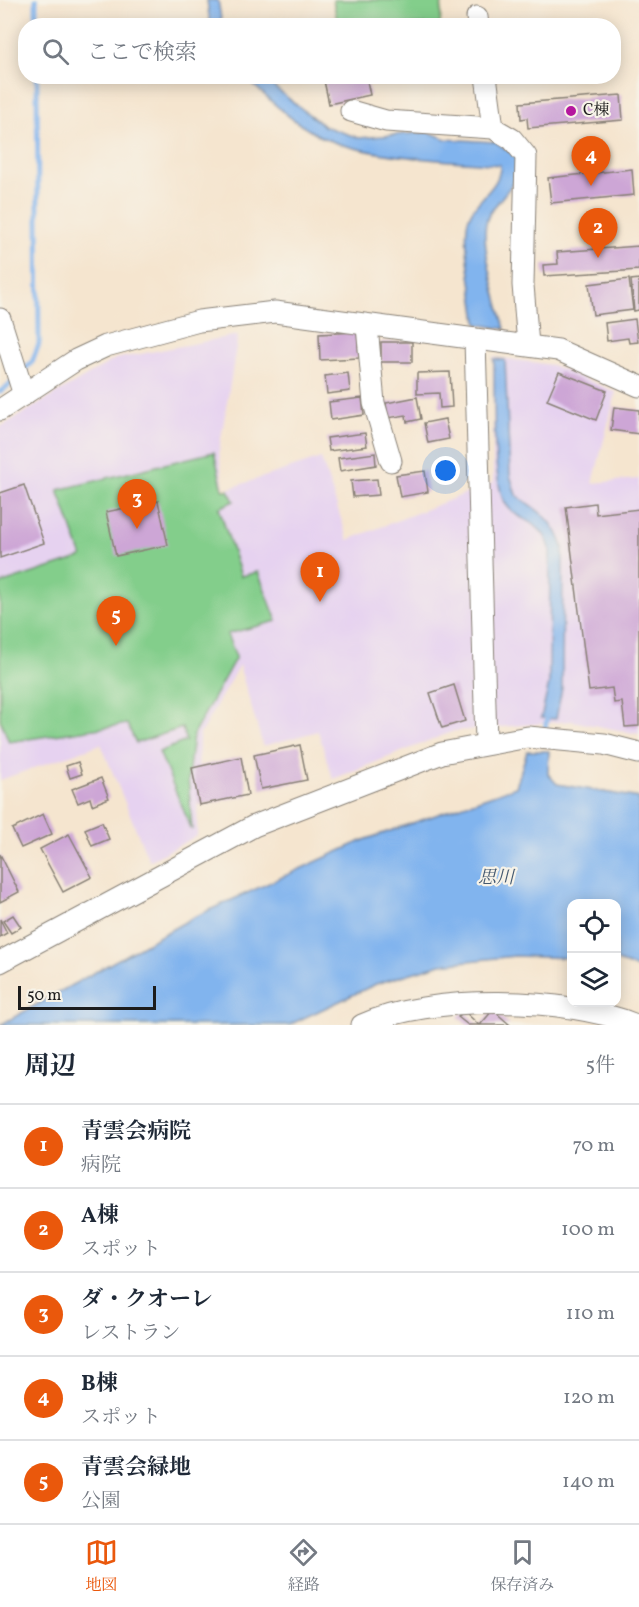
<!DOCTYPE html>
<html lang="ja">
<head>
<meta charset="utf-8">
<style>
  body { margin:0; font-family:Vollkorn,"Noto Serif JP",serif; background:#f6f6f7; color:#1f2937 }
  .controls { position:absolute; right:18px; bottom:18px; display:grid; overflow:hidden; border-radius:12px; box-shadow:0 3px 15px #0003 }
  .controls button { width:54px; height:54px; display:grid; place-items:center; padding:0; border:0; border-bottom:2px solid #e0e1e3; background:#fff; color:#1f2937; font:30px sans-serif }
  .scale { position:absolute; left:18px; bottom:15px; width:138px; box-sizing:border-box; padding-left:6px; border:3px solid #1c1c1c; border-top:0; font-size:16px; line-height:21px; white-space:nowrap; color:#1c1c1c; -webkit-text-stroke:4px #f7f3e8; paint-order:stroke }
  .you { position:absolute; left:446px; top:471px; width:21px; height:21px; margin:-15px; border:4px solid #fff; border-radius:50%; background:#1a73e8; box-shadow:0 0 0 9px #1a73e833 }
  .badge { display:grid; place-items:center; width:39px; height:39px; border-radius:50%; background:#ea580c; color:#fff; font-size:20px; font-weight:700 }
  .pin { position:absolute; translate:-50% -50px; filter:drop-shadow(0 2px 3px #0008) }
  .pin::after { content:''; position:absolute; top:32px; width:21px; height:18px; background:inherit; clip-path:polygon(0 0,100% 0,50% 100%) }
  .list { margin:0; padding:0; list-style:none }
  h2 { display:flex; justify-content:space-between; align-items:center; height:78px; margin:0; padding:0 24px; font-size:26px }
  h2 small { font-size:20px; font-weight:400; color:#747a83 }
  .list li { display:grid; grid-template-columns:39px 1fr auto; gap:18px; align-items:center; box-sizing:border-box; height:84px; padding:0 24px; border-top:2px solid #e0e1e3 }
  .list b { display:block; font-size:22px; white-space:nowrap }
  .list p { margin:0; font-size:20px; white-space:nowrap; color:#747a83 }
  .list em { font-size:20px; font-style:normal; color:#747a83 }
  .icon { flex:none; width:33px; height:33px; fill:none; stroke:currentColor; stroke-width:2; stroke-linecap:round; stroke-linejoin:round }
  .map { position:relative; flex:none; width:639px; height:1025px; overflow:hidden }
  .search { position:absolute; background:#fff; box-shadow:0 3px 15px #0003; left:18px; right:18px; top:18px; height:66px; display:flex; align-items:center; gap:15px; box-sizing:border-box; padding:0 21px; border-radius:24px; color:#747a83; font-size:22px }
  .sheet { height:498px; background:#fff }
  nav { display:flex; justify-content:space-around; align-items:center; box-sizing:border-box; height:84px; border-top:2px solid #e0e1e3; background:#fff; font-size:16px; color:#747a83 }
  nav a { display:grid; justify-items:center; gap:3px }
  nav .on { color:#ea580c }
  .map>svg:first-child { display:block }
</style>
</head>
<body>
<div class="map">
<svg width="639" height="1025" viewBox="0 0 639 1025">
  <rect width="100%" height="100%" fill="#f7f3e8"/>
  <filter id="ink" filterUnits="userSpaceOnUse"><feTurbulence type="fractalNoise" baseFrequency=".0167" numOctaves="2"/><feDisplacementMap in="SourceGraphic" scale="12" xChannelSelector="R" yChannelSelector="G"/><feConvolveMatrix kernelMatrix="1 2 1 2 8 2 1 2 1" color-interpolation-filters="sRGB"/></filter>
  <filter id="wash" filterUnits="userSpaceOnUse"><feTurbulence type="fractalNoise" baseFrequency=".008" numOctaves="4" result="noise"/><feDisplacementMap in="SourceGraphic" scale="24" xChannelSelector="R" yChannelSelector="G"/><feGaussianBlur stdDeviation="1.35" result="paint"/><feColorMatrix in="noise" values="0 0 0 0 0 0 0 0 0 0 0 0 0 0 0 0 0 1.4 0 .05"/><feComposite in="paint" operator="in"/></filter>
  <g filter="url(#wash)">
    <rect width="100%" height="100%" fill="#f5e5cf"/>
    <polygon fill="#e6d2f0" points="238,335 219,451 224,490 321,458 348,540 493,483 493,357 552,365 616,392 593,483 639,479 639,734 572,721 454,731 333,779 318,731 263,746 239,665 199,736 197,836 149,861 101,744 0,780 0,427 115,359"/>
    <g fill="#83ce8b" stroke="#507554" stroke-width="1.5">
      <polygon points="333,0 442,0 440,25 338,25"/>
      <polygon points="214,452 223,490 228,490 234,501 219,508 241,576 258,572 277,621 227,634 236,657 193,735 188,777 192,830 159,752 186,741 182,728 136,743 127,724 9,742 0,719 0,584 82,557 58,490"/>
    </g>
    <g fill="#81b4ee" stroke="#4e6885" stroke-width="1.5">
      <polygon points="207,0 218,0 222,25 210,25"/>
      <path d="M245 77H261L324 126 359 138 429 132 446 139 495 142 513 154 519 162V173C511 189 498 200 489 215 476 236 499 304 505 329L477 324C475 296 462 245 468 220 474 199 501 188 500 165 450 160 358 158 316 134 289 120 267 97 245 77Z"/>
      <path d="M494 359 505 360 510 475 516 495C540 513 553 517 563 547L562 688 556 719 541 718 549 684 550 548C541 518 518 523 505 503 491 479 495 390 494 359Z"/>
      <polygon points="527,751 549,751 548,774 557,784 639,798 639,969 617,961 616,903 572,903 571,958 515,956 441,964 376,984 289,1025 0,1025 194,917 364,840 516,787"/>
    </g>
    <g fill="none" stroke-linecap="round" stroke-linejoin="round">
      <g stroke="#81b4ee" stroke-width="5">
        <polyline points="36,0 36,26"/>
        <polyline points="21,373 32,362 39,344 37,76"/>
        <polyline points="0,392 15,380"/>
        <polyline points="544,734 548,713"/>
      </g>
    </g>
    <g id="blocks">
      <g fill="#cda6d6">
        <polygon points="323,76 366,76 370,95 329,104"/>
        <polygon points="621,95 623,120 528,128 527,118 521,119 520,103"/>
        <polygon points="632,169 634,195 551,203 548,178"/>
        <polygon points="639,246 639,270 544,276 543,265 558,264 557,252"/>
        <polygon points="629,279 633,310 593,315 589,284"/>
        <polygon points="639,279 639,310 634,311 631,280"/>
        <polygon points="635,319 638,342 629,343 628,338 607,341 605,323"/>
        <polygon points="357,332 359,358 320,360 319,334"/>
        <rect x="381" y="342" width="31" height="20"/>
        <polygon points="450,372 452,407 440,408 439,393 417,394 417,373"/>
        <polygon points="559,372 607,391 596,420 547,400"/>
        <polygon points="348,373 350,391 327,394 325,376"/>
        <polygon points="417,397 421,419 407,422 406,415 388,418 386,403"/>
        <polygon points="362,398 364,415 331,420 329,402"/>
        <polygon points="614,407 639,410 639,434 611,430"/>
        <polygon points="445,419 449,439 428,443 424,423"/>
        <polygon points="365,433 367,446 329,451 327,438"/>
        <polygon points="375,453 376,465 340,471 338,458"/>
        <polygon points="425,471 428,492 400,497 396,475"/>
        <polygon points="377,479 379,495 353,497 351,481"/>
        <polygon points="24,485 44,543 0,558 0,493"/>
        <polygon points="158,501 168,545 116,556 106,512"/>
        <polygon points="595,503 596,514 639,509 639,726 625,727 622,702 614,703 612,688 589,691 566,507"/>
        <polygon points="454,685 465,721 442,728 430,693"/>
        <polygon points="300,745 307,780 261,789 254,755"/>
        <polygon points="241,757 248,795 199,805 192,768"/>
        <polygon points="78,762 82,774 70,778 66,766"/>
        <polygon points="101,778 109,798 92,805 90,798 78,803 72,789"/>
        <polygon points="43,814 52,834 21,848 12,829"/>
        <polygon points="102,822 109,839 92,846 85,829"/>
        <polygon points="69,834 92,877 63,892 40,849"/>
        <polygon points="0,854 19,892 0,902"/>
        <polygon points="13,915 21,927 11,933 3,921"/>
        <polygon points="0,919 7,933 0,937"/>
        <polygon points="493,1010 510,1025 480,1025"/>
        <polygon points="464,1011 479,1025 468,1025 458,1017"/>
      </g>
    </g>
  </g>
  <g filter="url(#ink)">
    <use href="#blocks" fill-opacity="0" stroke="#888076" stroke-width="1.5"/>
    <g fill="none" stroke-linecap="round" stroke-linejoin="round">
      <defs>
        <g id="minor">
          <polyline points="477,17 478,26"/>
          <polyline points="486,76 493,128"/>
          <polyline points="351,111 386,121 493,128 512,139 526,156 523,285 528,345"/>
          <polyline points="0,319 24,395"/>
          <polyline points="367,326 374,403 391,461"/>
          <polyline points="475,339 486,743"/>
          <polyline points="0,410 76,360 106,346 199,321 275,312 558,350 639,386"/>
          <polyline points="0,962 254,826 442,753 528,737 604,744 639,753"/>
          <path d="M362 1025C430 994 567 996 636 1025"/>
        </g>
      </defs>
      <use href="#minor" stroke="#888076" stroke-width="23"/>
      <use href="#minor" stroke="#fff" stroke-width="21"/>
    </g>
  </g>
  <circle fill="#b5179e" stroke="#f7f3e8" stroke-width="2" cx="571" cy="111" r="6"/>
  <g text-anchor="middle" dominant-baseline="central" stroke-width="4.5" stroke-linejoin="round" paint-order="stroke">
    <g font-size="16" fill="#1c1c1c" stroke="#f7f3e8" text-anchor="start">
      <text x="583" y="111">C棟</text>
    </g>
    <g font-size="18" font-style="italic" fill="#445970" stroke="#f7f3e8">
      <text x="496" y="878">思川</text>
    </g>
  </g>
</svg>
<div class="controls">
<button><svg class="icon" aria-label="locate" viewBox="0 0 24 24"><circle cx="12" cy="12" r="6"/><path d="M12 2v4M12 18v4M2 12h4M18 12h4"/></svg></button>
<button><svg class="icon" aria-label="layers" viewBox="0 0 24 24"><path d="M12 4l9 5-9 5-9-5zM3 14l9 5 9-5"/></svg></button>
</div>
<div class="scale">50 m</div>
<div class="you"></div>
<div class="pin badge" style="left:320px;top:602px">1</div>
<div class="pin badge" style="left:598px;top:258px">2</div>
<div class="pin badge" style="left:137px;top:529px">3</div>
<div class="pin badge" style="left:591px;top:186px">4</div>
<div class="pin badge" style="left:116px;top:646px">5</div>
<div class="search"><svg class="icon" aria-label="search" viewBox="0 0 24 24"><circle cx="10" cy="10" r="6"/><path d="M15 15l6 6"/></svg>ここで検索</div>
</div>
<section class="sheet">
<h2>周辺<small>5件</small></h2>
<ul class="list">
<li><span class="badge">1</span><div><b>青雲会病院</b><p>病院</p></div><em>70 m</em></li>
<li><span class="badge">2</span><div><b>A棟</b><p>スポット</p></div><em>100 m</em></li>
<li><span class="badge">3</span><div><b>ダ・クオーレ</b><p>レストラン</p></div><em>110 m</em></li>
<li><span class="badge">4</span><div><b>B棟</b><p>スポット</p></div><em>120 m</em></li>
<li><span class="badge">5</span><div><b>青雲会緑地</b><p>公園</p></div><em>140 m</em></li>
</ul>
</section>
<nav>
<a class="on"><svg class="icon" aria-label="map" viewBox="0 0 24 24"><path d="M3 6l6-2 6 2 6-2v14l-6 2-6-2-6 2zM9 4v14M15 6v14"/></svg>地図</a>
<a><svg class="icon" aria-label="directions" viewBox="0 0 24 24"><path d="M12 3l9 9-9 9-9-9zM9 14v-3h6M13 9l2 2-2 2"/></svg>経路</a>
<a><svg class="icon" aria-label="saved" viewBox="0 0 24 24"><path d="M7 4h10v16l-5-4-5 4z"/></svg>保存済み</a>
</nav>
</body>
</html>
